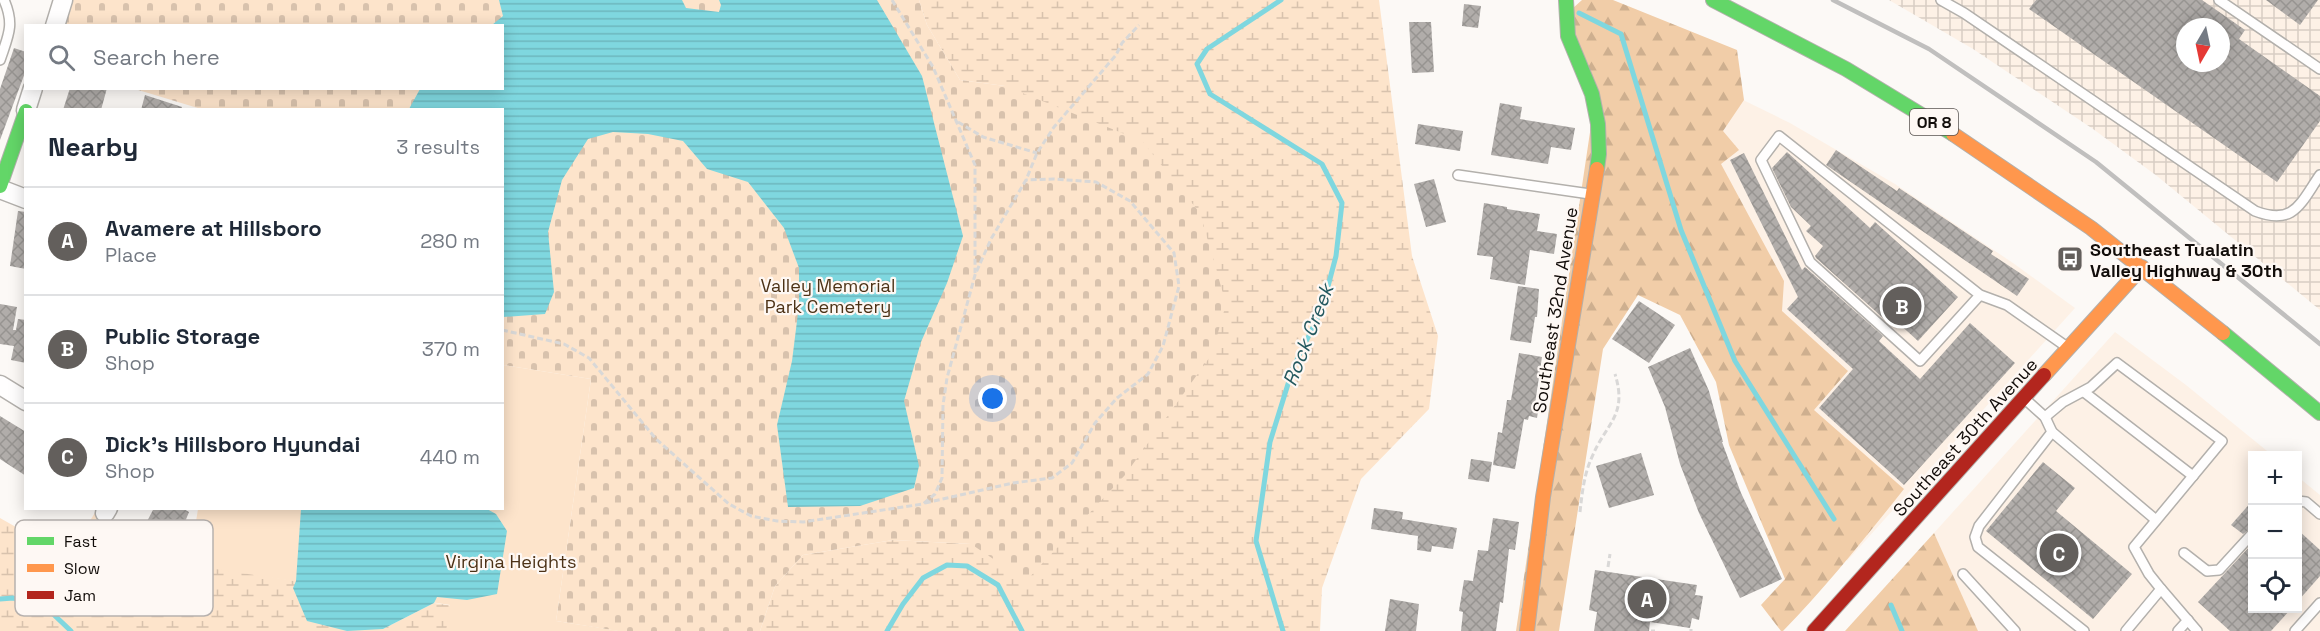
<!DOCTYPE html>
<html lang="en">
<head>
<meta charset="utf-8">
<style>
  body { margin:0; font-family:"Space Grotesk",sans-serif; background:#f2f2f3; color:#1f2937 }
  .controls { position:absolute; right:18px; bottom:18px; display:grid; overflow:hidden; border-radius:0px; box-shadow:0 3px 15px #0003 }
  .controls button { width:54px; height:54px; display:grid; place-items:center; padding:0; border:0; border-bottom:2px solid #e0e1e3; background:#fff; color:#1f2937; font:30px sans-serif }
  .compass { position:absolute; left:2176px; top:18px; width:54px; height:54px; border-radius:50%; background:#fff; box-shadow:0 3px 15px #0003; rotate:189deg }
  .you { position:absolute; left:993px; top:399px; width:21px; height:21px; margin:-15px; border:4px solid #fff; border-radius:50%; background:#1a73e8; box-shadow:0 0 0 9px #1a73e833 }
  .badge { display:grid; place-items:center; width:39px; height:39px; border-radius:50%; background:#635f5c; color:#fff; font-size:20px; font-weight:700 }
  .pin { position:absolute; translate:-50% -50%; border:3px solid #fff; box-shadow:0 2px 6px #0006 }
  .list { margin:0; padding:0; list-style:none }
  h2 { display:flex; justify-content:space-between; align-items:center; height:78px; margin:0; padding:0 24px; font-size:26px }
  h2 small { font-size:20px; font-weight:400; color:#747a83 }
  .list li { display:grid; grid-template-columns:39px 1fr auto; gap:18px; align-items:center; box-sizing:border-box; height:108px; padding:0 24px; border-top:2px solid #e0e1e3 }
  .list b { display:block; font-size:22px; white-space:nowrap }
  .list p { margin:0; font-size:20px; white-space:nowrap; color:#747a83 }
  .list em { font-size:20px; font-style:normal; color:#747a83 }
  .icon { flex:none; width:33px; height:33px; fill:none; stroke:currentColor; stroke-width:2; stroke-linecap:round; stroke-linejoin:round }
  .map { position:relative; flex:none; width:2320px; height:631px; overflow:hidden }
  .search { position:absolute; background:#fff; box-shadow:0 3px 15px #0003; left:24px; top:24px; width:480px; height:66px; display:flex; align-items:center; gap:15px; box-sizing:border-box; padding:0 21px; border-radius:0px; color:#747a83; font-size:22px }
  .panel { position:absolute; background:#fff; box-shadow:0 3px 15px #0003; left:24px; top:108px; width:480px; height:402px; border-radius:0px }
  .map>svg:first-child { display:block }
</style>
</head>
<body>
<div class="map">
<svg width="2320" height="631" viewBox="0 0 2320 631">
  <defs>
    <pattern id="industrial-grid" width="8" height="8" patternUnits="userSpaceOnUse" patternTransform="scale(1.5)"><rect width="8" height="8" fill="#fdf1e6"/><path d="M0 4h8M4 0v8" fill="none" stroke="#d8cdc4"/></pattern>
    <pattern id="forest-firs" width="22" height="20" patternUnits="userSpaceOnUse" patternTransform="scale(1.5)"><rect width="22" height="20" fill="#f1cda8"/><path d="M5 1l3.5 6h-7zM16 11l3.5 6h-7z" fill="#ceaf8f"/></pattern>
    <pattern id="wetland-marsh" width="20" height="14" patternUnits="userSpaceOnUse" patternTransform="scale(1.5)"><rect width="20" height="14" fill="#fde4cb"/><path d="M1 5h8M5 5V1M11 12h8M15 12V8" fill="none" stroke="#d8c2ad"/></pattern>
    <pattern id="cemetery-stones" width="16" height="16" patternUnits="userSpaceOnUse" patternTransform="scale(1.5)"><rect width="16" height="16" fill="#fde4cb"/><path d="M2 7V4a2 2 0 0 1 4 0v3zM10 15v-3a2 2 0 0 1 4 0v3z" fill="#d8c2ad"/></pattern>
    <pattern id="water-rules" width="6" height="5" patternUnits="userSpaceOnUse" patternTransform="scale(1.5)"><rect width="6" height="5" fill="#7fd7df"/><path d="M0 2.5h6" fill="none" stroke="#6db7be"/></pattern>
    <pattern id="building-cross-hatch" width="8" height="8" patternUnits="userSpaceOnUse" patternTransform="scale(1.5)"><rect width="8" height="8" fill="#b1adaa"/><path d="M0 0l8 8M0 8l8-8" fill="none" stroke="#979491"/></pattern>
  </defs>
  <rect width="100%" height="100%" fill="#fcf9f6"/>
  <g fill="#fdf1e6">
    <polygon points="1649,54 1790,123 1895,184 2013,263 2075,308 1847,561"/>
    <polygon points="2115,332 2186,385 2272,455 2252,456 2252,608 2298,608 2298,477 2320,495 2320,631 1978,631 1934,533"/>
  </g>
  <path fill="url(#industrial-grid)" fill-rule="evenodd" d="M1889 0H2320V310L2157 176 2093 129 1973 49ZM2185 27H2221V63H2185Z"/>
  <g fill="url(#forest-firs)">
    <path d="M1582 0H1613L1737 50 1744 100 1723 131 1739 150 1721 164 1784 281 1782 311 1848 371 1814 410 1904 489C1865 538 1827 586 1783 631H1781L1761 605 1785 579 1729 445 1716 382 1680 315 1638 295 1603 349 1559 631H1516L1593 112 1563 17Z"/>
    <polygon points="1934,533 1978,631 1845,631"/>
  </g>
  <g fill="url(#wetland-marsh)">
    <polygon points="919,0 1379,0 1412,256 1438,336 1429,409 1361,479 1322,588 1320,631 760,631 775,586 803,555 893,540 971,544 1005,86 960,80 927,25"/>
    <polygon points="0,518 37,539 296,581 383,629 434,603 618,631 0,631"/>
  </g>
  <polygon fill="url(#cemetery-stones)" points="69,0 919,0 927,25 960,80 1005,86 1142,141 1200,213 1226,304 1212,354 1125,475 1026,581 971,544 893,540 803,555 775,586 760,631 618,631 556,621 591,379 503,365 502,110 201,109 135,89 502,88 502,26 61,26"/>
  <g fill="#fde4cb">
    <polygon points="503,365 591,379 556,621 618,631 446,631 450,605 189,565 198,509 502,508"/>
    <polygon points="96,511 113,522 114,531 111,535 92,538 83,532"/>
  </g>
  <g fill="url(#water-rules)">
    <polygon points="499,0 682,0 686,8 719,12 721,5 719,0 877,0 922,76 963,236 947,283 921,342 904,401 919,466 914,488 860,506 788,507 777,425 792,361 799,305 799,268 784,228 748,182 707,169 683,141 648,134 613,132 588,139 562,180 548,232 554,292 545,314 503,317 502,110 409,109 420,89 502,88 502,26 492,25 503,16"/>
    <polygon points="301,509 487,509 496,514 507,531 497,594 467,600 437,597 434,603 383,629 347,631 307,621 293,588 296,581"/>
  </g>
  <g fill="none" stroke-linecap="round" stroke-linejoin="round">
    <g stroke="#7fd7df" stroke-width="5">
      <polyline points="1281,0 1207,49 1197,64 1210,94 1322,164 1342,203 1336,256 1322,309 1293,368 1270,442 1256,541 1283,631"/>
      <polyline points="1579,13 1621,34 1681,230 1735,361 1834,519"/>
      <polyline points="0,599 13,598 51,612 71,631"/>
      <polyline points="1891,605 1902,631"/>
      <polyline points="887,631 903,604 923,578 947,565 967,566 998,585 1022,631"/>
    </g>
  </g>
  <g fill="url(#building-cross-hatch)" fill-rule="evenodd">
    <path d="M2036 0H2202L2245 30 2239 39 2320 96V121L2277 182 2029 9ZM2185 27H2221V63H2185Z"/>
    <polygon points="2266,0 2318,0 2300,25"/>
    <polygon points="1464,4 1481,6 1478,28 1462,26"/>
    <polygon points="1409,22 1431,22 1434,72 1412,73"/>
    <polygon points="14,48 26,52 26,70 0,140 0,89"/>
    <polygon points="70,88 107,88 101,110 63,110"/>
    <polygon points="145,95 182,107 181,110 141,110"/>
    <polygon points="1500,103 1522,107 1520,119 1575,128 1571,150 1551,147 1548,164 1491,155"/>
    <polygon points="1418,124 1463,131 1460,151 1415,144"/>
    <polygon points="1836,150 1897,191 1899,188 1993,251 1991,254 2029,279 2017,296 1826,165"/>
    <polygon points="1787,152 1870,228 1875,222 1958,297 1918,341 1896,321 1892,326 1816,258 1815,256 1823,246 1806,231 1811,226 1791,207 1772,168"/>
    <polygon points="1744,153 1802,270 1805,267 1883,336 1879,341 1920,379 1970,323 2015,363 1904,485 1819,408 1853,369 1787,309 1798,297 1730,160"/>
    <polygon points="1434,179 1446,222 1426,227 1414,184"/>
    <polygon points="1484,203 1507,207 1507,209 1540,214 1537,231 1557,234 1554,254 1530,250 1525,285 1490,279 1493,257 1477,255"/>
    <polygon points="18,211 26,212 26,269 10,266"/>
    <polygon points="1518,286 1539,289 1537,317 1535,317 1531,343 1510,340"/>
    <polygon points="1639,301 1675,325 1649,363 1612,339"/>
    <polygon points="0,304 17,307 13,330 16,330 18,319 26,320 26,363 11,360 14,346 0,344"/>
    <polygon points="1690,348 1709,391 1723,442 1722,442 1741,493 1782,579 1740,598 1699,513 1680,464 1665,407 1648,367"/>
    <polygon points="1519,353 1542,357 1535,404 1539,405 1537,418 1529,416 1528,420 1524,419 1515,469 1493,465 1498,432 1502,433 1507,400 1511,400"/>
    <polygon points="0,416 26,432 26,476 0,459"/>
    <polygon points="1641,453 1654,495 1609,508 1596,466"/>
    <polygon points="1471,459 1492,462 1489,482 1468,479"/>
    <polygon points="2043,462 2075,488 2056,511 2132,574 2093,619 1986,531"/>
    <polygon points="2253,500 2253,527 2243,534 2231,525"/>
    <polygon points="154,508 182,508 189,512 174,549 167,547 166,550 162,548 161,552 148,546 121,548 120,531 143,529"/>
    <polygon points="1374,508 1403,512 1402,519 1457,528 1453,549 1432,546 1431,552 1417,550 1418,536 1371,529"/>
    <polygon points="1493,518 1519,522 1515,550 1509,549 1503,603 1500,602 1496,631 1461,631 1463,612 1459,611 1464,580 1473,581 1478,550 1488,551"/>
    <polygon points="2298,530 2320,550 2320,576 2298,601"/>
    <polygon points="2253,543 2253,609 2291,609 2271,631 2230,631 2198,602"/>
    <polygon points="1595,570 1697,585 1695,595 1703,596 1699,620 1692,618 1690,628 1650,622 1649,631 1594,631 1597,612 1589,610"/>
    <polygon points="1390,599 1419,604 1416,631 1385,631"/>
  </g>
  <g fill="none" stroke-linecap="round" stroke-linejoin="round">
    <defs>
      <g id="lane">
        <path d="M1941 0 1964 13 2255 211C2294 226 2300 204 2320 175"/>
        <polyline points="2219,0 2320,69"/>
        <path d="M0 60C8 36 15 25 4 0"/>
        <polyline points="1458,175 1590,194"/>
        <polyline points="1980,295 1779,136 1761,160 1810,262 1920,361 1980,295 2007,305 2067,347"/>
        <polyline points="2084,392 2193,476"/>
        <polyline points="2026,400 2045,417 2052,432 1979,526 1975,537 1978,547 2084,631"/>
        <polyline points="2045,417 2063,402 2091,387 2117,363 2222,441 2134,547 2149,574 2161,589 2126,631"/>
        <polyline points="2052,432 2156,520"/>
        <polyline points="2298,501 2306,502 2320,514"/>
        <polyline points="2184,553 2207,571 2219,570 2252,534"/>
        <polyline points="1963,574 2015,631"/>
        <polyline points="2161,589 2197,631"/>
        <polyline points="2178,631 2188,620"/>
        <polyline points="2295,631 2320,603"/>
      </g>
      <g id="street">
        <polyline points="55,26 63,0"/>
        <polyline points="26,110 33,88"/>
        <polyline points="0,189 26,199"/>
        <polyline points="0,385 26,401"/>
        <polyline points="105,513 108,508"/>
      </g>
      <g id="fast">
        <polyline points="1566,0 1568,36 1592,94 1598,124 1599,154 1597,169"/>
        <polyline points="1713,0 1846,69 1953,134"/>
        <polyline points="0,186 26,111"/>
        <polyline points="2223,333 2320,413"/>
      </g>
      <g id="slow">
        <polyline points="1953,134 2091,228 2223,333"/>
        <polyline points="2044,375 2142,267"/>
        <polyline points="1527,631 1543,497 1597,169"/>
      </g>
      <polyline id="jam" points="1814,631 2044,375"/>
    </defs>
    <use href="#lane" stroke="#b3b0ac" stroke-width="12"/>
    <use href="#street" stroke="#b3b0ac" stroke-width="21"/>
    <use href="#fast" stroke="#b3b0ac" stroke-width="16"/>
    <use href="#slow" stroke="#b3b0ac" stroke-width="16"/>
    <use href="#jam" stroke="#b3b0ac" stroke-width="16"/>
    <g stroke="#d9d8d7" stroke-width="3" stroke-dasharray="6 3" stroke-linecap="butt">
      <polyline points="892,0 933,67 975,165 975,273"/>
      <polyline points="958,122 983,137 1037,153"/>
      <polyline points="502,330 564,344 589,358 656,439 729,504 751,516 777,521 803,522 923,504 935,494 942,478 943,405 947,378 975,275 991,239 1026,180 1037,153 1054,127 1116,55 1122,43 1139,25"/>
      <polyline points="925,503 1013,483 1052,478 1072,463 1095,423 1117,398 1148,374 1163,346 1179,286 1174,253 1130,201 1096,182 1053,179 1026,180"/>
      <path d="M1580 512C1582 494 1584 474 1592 457 1606 423 1628 416 1615 374"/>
      <polyline points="1608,567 1610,554"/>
      <polyline points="1651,631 1655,631"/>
      <polyline points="1691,631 1691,629"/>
    </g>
    <use href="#lane" stroke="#fffefe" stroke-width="9"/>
    <use href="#street" stroke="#fffefe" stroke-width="18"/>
    <use href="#fast" stroke="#63d668" stroke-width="14"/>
    <use href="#slow" stroke="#ff974d" stroke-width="14"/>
    <use href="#jam" stroke="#b3261e" stroke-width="14"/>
    <polyline stroke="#c0bfbe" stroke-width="4.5" points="1833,0 1929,49 2096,162 2320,344"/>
  </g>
  <defs>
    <symbol id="bus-square" viewBox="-11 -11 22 22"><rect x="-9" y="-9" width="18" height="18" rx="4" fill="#635f5c" stroke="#fef8f4"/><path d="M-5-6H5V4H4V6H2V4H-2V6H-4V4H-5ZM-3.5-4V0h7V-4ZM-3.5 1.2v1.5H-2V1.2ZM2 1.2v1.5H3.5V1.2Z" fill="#fff"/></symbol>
  </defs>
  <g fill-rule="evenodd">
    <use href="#bus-square" x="2055" y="244" width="30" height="30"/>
  </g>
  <g text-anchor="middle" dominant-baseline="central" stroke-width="4.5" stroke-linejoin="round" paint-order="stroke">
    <rect fill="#fef8f4" stroke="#585350" stroke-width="1.5" x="1910" y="109" width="48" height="26" rx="4.5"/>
    <g font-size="16" font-weight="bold" fill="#110c09">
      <text x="1934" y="122">OR 8</text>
    </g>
    <g font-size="18" font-weight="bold" fill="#110c09" stroke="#fef8f4" text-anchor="start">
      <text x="2090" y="249">Southeast Tualatin<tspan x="2090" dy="21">Valley Highway &amp; 30th</tspan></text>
    </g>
    <g font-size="18" fill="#4c3216" stroke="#fef8f4">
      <text x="828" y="285">Valley Memorial<tspan x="828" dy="21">Park Cemetery</tspan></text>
      <text x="511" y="561">Virgina Heights</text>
    </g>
    <g font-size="18" fill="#110c09" stroke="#fef8f4">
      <text transform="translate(1555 310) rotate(-81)">Southeast 32nd Avenue</text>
      <text transform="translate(1965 437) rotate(-48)">Southeast 30th Avenue</text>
    </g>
    <g font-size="20" font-style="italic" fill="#24595f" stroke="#fef8f4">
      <text transform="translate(1308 335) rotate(-69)">Rock Creek</text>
    </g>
  </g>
  <rect x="15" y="520" width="198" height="96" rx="9" fill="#fef8f4" stroke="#b7b1ae" stroke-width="1.5"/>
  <rect x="27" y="537" width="27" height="8" fill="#63d668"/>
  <rect x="27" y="564" width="27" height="8" fill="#ff974d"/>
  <rect x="27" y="591" width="27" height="8" fill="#b3261e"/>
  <g font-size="16" fill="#110c09">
    <text x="64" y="547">Fast</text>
    <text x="64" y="574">Slow</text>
    <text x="64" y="601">Jam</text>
  </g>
</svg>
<div class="controls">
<button>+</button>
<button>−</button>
<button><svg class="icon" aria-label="locate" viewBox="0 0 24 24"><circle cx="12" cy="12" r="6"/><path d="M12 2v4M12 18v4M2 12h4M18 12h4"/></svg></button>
</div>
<svg class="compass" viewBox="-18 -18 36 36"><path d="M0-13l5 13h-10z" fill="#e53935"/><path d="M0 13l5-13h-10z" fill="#747a83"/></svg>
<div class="you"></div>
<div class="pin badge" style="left:1647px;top:599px">A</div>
<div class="pin badge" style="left:1902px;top:306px">B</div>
<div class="pin badge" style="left:2059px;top:553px">C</div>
<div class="search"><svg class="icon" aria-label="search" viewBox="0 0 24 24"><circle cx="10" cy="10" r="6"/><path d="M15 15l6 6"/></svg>Search here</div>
<section class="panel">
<h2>Nearby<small>3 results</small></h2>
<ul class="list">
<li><span class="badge">A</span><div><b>Avamere at Hillsboro</b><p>Place</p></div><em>280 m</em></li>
<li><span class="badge">B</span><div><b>Public Storage</b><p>Shop</p></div><em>370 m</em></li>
<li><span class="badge">C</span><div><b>Dick's Hillsboro Hyundai</b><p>Shop</p></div><em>440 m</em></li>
</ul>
</section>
</div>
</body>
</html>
